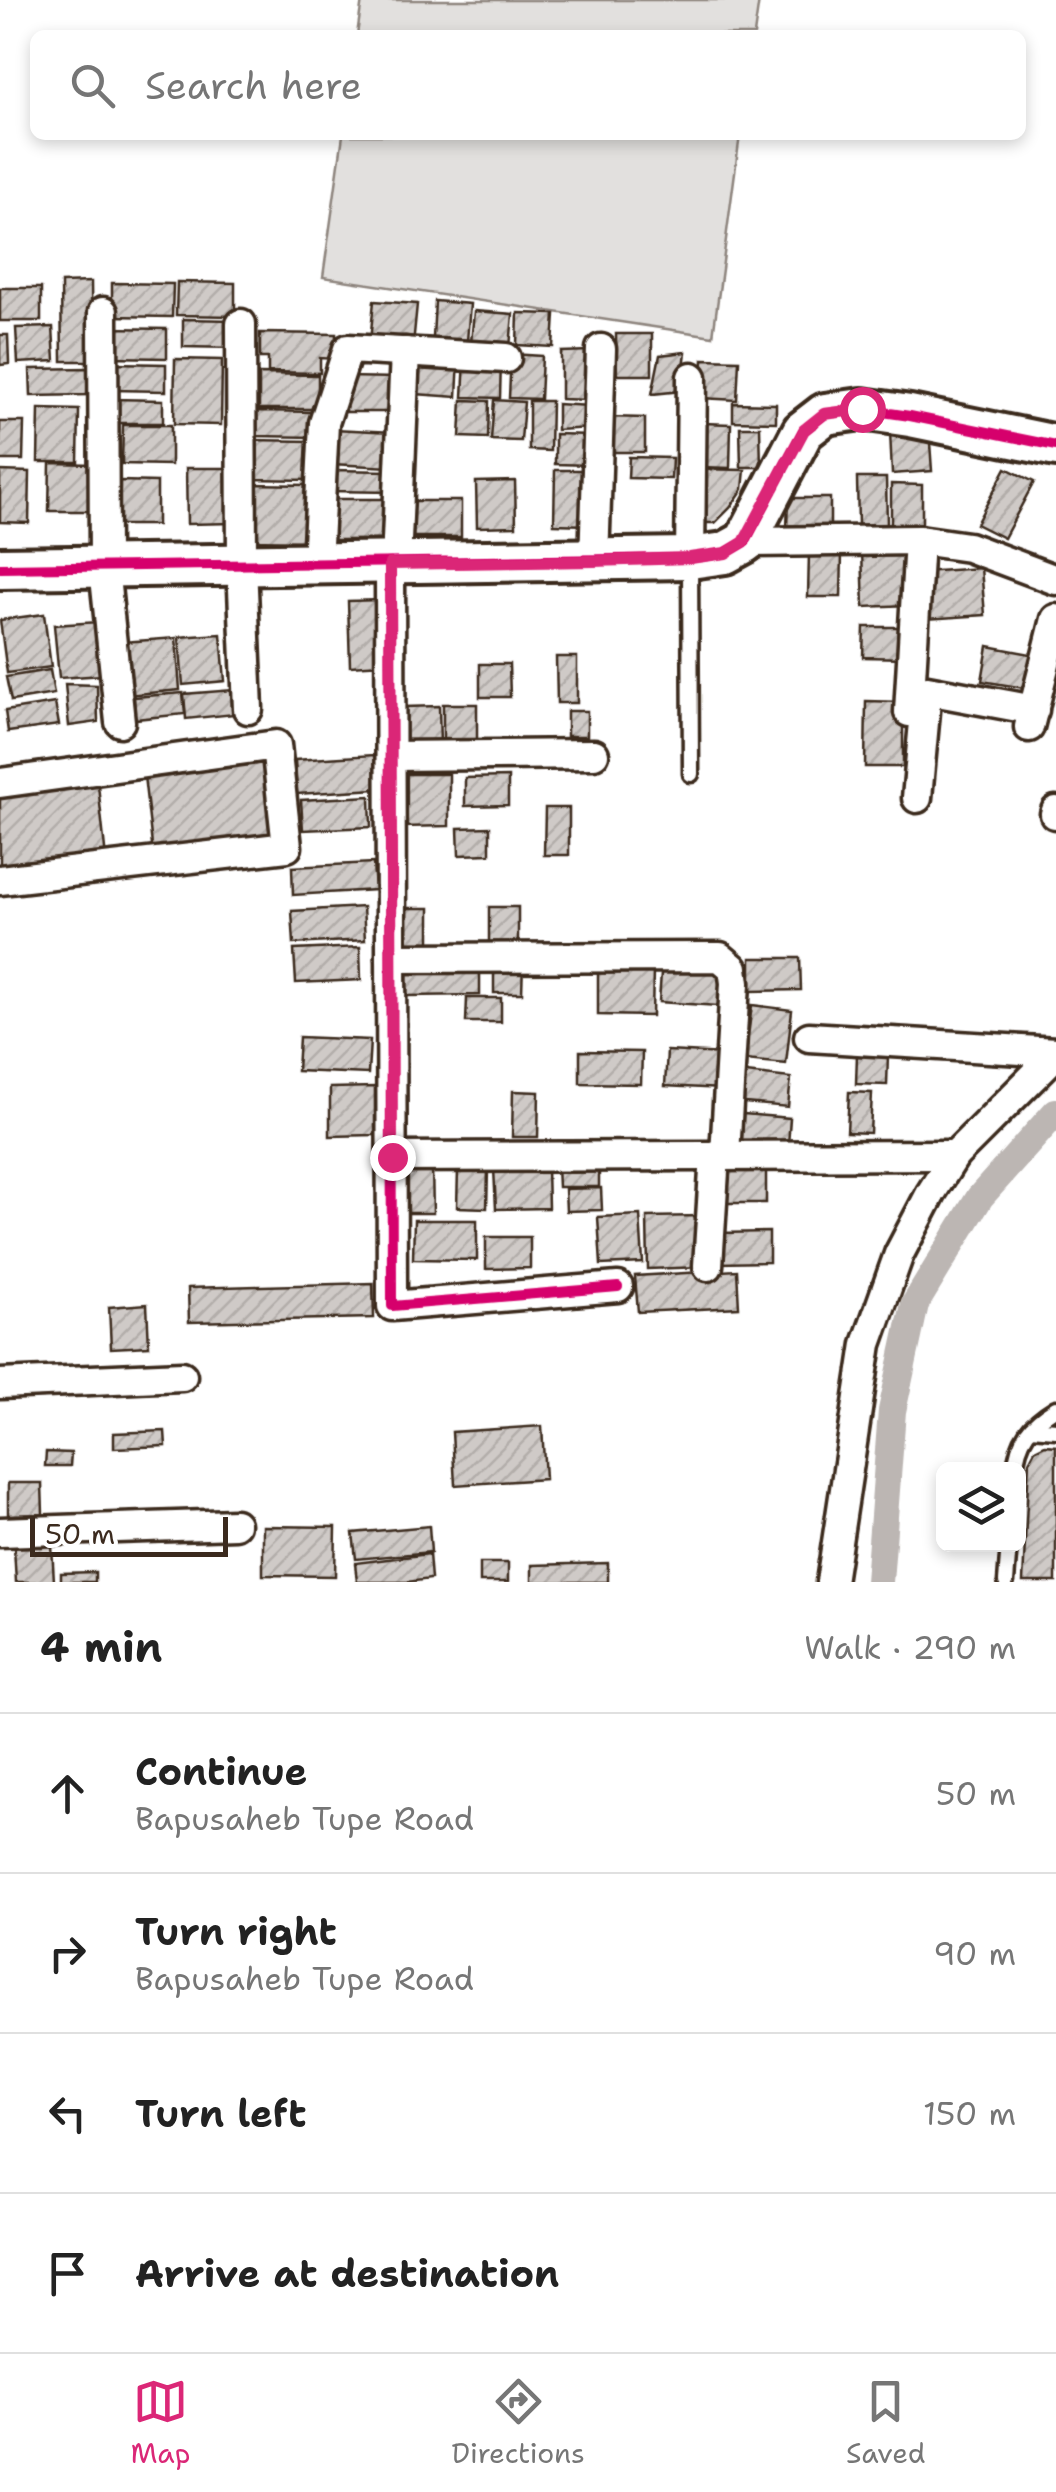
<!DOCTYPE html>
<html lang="en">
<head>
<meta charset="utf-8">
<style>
  body { margin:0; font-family:"Shantell Sans",sans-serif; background:#f2f2f2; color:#222 }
  .controls { position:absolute; right:30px; bottom:30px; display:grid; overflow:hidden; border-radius:15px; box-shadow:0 5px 15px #0003 }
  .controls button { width:90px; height:90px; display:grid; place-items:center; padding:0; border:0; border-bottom:2px solid #e0e0e0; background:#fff; color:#222; font:50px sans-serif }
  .scale { position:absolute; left:30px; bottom:25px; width:198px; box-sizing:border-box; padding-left:10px; border:5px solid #3b2a1e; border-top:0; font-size:28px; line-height:35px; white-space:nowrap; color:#3b2a1e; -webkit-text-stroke:8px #fff; paint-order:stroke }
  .stop { position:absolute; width:30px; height:30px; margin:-22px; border:8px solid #db2777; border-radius:50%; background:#fff }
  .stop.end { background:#db2777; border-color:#fff; box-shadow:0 2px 10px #0008 }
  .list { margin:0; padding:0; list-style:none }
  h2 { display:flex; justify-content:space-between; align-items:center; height:130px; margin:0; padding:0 40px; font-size:42px }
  h2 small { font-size:32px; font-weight:400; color:#767676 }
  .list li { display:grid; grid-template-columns:65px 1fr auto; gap:30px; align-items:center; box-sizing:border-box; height:160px; padding:0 40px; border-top:2px solid #e0e0e0 }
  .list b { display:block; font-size:38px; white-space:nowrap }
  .list p { margin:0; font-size:32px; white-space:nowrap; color:#767676 }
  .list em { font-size:32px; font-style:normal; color:#767676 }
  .icon { flex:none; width:55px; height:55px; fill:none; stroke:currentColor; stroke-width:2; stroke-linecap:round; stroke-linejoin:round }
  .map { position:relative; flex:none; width:1056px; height:1582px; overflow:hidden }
  .search { position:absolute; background:#fff; box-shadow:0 5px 15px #0003; left:30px; right:30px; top:30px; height:110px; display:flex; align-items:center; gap:25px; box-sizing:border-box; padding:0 35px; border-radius:15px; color:#767676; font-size:38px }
  .sheet { height:770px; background:#fff }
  nav { display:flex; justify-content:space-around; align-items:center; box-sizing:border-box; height:140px; border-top:2px solid #e0e0e0; background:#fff; font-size:28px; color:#767676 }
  nav a { display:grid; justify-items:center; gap:5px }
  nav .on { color:#db2777 }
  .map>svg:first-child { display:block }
</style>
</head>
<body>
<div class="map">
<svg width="1056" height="1582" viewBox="0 0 1056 1582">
  <defs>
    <pattern id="building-hatch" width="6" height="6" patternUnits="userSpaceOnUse" patternTransform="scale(2.5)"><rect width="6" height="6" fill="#cfcac7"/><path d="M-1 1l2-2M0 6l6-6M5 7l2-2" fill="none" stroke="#b3aeaa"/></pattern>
  </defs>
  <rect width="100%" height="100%" fill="#fff"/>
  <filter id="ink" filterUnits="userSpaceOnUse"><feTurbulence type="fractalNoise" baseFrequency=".01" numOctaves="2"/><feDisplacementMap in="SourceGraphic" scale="20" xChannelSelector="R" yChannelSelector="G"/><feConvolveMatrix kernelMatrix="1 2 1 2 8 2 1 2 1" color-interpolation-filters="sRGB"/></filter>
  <g filter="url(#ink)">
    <g fill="#e2e0de" stroke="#8e857e" stroke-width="2.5">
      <polygon points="362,0 759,0 754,35 357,35"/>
      <polygon points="343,135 740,135 713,336 323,277"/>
    </g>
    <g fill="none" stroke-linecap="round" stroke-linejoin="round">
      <polyline stroke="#bcb6b3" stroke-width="28" points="879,1582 892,1411 915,1304 980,1197 1056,1112"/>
    </g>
    <g fill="url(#building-hatch)" stroke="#3b2a1e" stroke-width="2.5">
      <polygon points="91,282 92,361 62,361 61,283"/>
      <polygon points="177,282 235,283 235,316 176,315"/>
      <polygon points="112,283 173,284 172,317 112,316"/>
      <rect x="0" y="288" width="41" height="33"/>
      <polygon points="374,301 417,304 413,345 370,342"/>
      <polygon points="435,301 470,304 467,341 433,338"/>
      <polygon points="474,311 513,314 510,347 471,343"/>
      <polygon points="518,313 555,314 553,347 517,345"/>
      <polygon points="183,319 236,320 236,348 183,347"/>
      <polygon points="53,327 55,361 18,363 16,328"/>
      <polygon points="109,328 167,329 167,358 109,357"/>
      <polygon points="260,333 336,334 335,359 320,358 320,373 268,372 268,358 260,358"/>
      <polygon points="616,334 652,334 652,375 617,375"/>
      <polygon points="0,335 8,335 9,364 0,365"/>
      <polygon points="590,351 590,400 561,399 561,352"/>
      <polygon points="686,352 681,391 652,394 660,355"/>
      <polygon points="511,354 542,356 540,399 509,398"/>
      <polygon points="419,356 459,358 457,397 416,394"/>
      <polygon points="175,359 222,360 221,425 174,424"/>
      <polygon points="465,359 501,360 500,398 463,397"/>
      <polygon points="703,359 739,360 737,400 701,398"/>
      <polygon points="112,363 166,364 166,391 112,390"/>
      <polygon points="88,368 89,395 31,396 30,369"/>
      <polygon points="259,374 318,375 318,409 259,409"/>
      <polygon points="346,377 399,378 399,412 346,412"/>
      <polygon points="111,399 163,400 163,423 111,423"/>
      <polygon points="462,400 489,401 488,438 460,437"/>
      <polygon points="494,400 524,402 521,441 491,440"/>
      <polygon points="529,401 551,401 550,451 529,450"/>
      <polygon points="733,403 776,404 776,422 733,421"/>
      <polygon points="557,404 589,406 590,428 557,430"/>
      <polygon points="39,409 79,410 78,462 38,462"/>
      <polygon points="255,411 318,412 318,437 254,436"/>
      <polygon points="607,417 645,418 645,452 607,452"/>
      <polygon points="0,422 24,422 23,460 0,460"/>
      <polygon points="702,423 731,424 730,468 701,467"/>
      <polygon points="123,425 171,425 171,465 122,464"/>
      <polygon points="740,427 760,427 761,467 741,467"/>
      <polygon points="929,428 932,471 892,474 890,431"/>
      <polygon points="333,429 393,432 391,467 331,464"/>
      <polygon points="555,434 592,435 592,465 555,464"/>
      <polygon points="249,440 313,441 312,480 249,479"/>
      <polygon points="629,457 672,458 671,479 628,478"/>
      <polygon points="50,463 94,464 93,511 49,511"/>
      <polygon points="186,468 234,468 234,523 187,524"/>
      <polygon points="1006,468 1034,482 1004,538 976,524"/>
      <polygon points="697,469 745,470 743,489 730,508 715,523 696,523"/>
      <polygon points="329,470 392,471 392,492 329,491"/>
      <polygon points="555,470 590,470 589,525 554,524"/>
      <polygon points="0,471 30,472 29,523 0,522"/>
      <polygon points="857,478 886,478 887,524 858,525"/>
      <polygon points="120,481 157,482 157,525 119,525"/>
      <polygon points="515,481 516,526 477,527 476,482"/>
      <polygon points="251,484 307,485 307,541 250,540"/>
      <polygon points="891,484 922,485 922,524 891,524"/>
      <polygon points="788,498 830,498 830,531 787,530"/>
      <rect x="322" y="499" width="68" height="41"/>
      <rect x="406" y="501" width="55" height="36"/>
      <polygon points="906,549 908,605 864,607 862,551"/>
      <polygon points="809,552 842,553 841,597 808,597"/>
      <polygon points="981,568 985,615 926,619 922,572"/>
      <polygon points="380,600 383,664 350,666 348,601"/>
      <polygon points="44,614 51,667 7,673 0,620"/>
      <polygon points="98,622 103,675 59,678 54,625"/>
      <polygon points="864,627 909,627 908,658 863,657"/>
      <polygon points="221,634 225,681 183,685 179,637"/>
      <polygon points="176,638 180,690 127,695 123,642"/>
      <polygon points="988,646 1036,655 1030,689 982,681"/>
      <polygon points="556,657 577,657 577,703 557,703"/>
      <polygon points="480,664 509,664 510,697 480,697"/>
      <polygon points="50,670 54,694 11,701 6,677"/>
      <polygon points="65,684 97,685 98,722 69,726"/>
      <polygon points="233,690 235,714 186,719 184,694"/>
      <polygon points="183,693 185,714 135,719 134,697"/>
      <polygon points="866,701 903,702 903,767 865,767"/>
      <polygon points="55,703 59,725 8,732 5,711"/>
      <polygon points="443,704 477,704 477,745 443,746"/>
      <polygon points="439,706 440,746 404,746 404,707"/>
      <rect x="567" y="711" width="20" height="25"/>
      <polygon points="374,755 376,789 297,794 295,760"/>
      <polygon points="263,763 273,840 153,854 144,776"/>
      <polygon points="399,774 449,774 449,826 400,827"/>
      <polygon points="508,777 508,805 465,806 465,778"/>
      <polygon points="98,785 106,859 0,871 0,797"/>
      <polygon points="370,796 371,827 303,830 301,800"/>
      <polygon points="545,808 569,808 569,855 544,855"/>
      <polygon points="490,827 490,854 459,855 458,828"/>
      <polygon points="373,863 375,890 293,895 292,867"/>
      <polygon points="363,907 365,940 294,944 292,911"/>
      <polygon points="489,907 518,907 518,947 489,946"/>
      <polygon points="401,908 430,908 430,951 402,951"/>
      <polygon points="360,947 361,980 296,983 294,950"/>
      <polygon points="751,958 800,958 801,990 751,991"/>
      <polygon points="662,959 721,963 718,1006 659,1002"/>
      <polygon points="494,962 523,963 522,993 494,993"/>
      <polygon points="407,966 480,966 480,995 407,996"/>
      <polygon points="598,968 653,969 652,1016 598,1015"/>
      <polygon points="467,998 501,998 501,1022 466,1022"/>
      <polygon points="752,1005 792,1010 786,1064 745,1060"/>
      <polygon points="299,1037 370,1040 368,1074 297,1071"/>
      <polygon points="580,1051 642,1052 641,1084 580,1083"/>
      <polygon points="667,1051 724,1054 722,1089 665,1086"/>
      <polygon points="857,1054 888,1055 887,1085 856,1084"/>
      <polygon points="737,1072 791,1078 788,1107 734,1102"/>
      <polygon points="375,1087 375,1135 330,1136 330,1088"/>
      <polygon points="513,1091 539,1092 538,1137 512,1137"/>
      <polygon points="849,1092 872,1093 870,1133 847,1132"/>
      <polygon points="732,1113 790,1118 788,1145 730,1139"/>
      <rect x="725" y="1163" width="41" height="40"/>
      <polygon points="432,1165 433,1213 397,1213 396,1166"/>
      <polygon points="557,1166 599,1166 599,1187 558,1187"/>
      <polygon points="547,1167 548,1208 496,1209 494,1168"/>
      <polygon points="458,1169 488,1169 487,1208 457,1207"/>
      <polygon points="601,1188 602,1210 566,1211 565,1189"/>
      <polygon points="640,1215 643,1263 601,1265 598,1217"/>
      <polygon points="701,1216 702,1267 648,1269 647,1217"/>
      <polygon points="414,1220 477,1220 477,1260 413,1259"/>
      <polygon points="769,1232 769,1262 719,1263 718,1233"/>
      <polygon points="486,1237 530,1237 530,1268 486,1269"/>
      <polygon points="737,1270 739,1307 638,1312 635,1276"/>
      <polygon points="373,1283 374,1318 189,1322 188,1288"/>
      <polygon points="147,1304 149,1346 111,1348 109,1307"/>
      <polygon points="542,1426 545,1479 455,1485 452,1432"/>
      <polygon points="165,1431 166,1446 114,1448 114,1433"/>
      <polygon points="1045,1445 1056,1446 1056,1582 1023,1582 1029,1461 1035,1450"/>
      <polygon points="46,1452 71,1453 70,1466 45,1466"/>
      <polygon points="8,1483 42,1483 43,1514 8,1515"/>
      <polygon points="263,1526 336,1527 335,1576 263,1575"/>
      <polygon points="429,1526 431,1552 356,1559 353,1533"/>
      <polygon points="52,1545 54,1582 16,1582 14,1547"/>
      <polygon points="429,1554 431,1579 407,1582 357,1582 355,1563"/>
      <rect x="480" y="1563" width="28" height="19"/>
      <polygon points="608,1563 608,1582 532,1582 532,1565"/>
      <polygon points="95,1572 95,1582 61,1582 61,1573"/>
    </g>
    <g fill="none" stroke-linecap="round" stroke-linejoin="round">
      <defs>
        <g id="lane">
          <polyline points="690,559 691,774"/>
          <polyline points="1031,1428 1056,1430"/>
          <path d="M1015 1470C1018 1438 1030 1424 1056 1408"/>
          <polyline points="1006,1582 1009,1544"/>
        </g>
        <g id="street">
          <polyline points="103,312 104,567 120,722"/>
          <polyline points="241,324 242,565 248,709"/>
          <polyline points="745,542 919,540 968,547 1056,580"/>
          <polyline points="690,558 692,377"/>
          <polyline points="594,561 601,349"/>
          <polyline points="317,564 324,423 348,349 506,358"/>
          <polyline points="390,564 392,1306 618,1287"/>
          <polyline points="396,564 405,352"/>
          <polyline points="909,712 919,540"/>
          <polyline points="1029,727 1056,619"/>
          <polyline points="391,756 594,754"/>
          <polyline points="0,783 276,745 287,847 0,880"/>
          <polyline points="917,798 927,690 1034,710"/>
          <polyline points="1055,814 1056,811"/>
          <polyline points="391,958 720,957 733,968 735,983 725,1155"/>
          <polyline points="809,1037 1056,1052"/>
          <polyline points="392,1157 955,1155"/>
          <polyline points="708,1266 715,1155"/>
          <polyline points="0,1384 182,1376"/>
          <polyline points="0,1532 235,1524"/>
          <polyline points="831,1582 867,1344 899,1254 931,1193 955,1155 1056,1054"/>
        </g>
        <polyline id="secondary" points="0,568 690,558 725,553 745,542 803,431 825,414 862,409 910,416 1056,446"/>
      </defs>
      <use href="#lane" stroke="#3b2a1e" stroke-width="21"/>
      <use href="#street" stroke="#3b2a1e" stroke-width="35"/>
      <use href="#secondary" stroke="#3b2a1e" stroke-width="48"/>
      <use href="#lane" stroke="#fff" stroke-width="14"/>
      <use href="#street" stroke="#fff" stroke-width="28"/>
      <use href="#secondary" stroke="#fff" stroke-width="40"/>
      <defs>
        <g id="cycleway">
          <polyline points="390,564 392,1306 618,1287"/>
          <polyline points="0,568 690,558 725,553 745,542 803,431 825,414 862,409 910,416 1056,446"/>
        </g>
      </defs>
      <use href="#cycleway" stroke="#fff" stroke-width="16"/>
      <use href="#cycleway" stroke="#d6006c" stroke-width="10"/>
    </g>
  </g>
  <g fill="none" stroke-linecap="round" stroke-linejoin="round" filter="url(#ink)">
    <polyline stroke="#db2777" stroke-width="12" points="392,1157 390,564 594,561 690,558 726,553 744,542 804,430 824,414 862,409"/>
  </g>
</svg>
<div class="controls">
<button><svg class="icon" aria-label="layers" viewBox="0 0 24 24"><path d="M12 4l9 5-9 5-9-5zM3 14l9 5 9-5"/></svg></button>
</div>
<div class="scale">50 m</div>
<div class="stop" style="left:862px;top:409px"></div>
<div class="stop end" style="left:392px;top:1157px"></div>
<div class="search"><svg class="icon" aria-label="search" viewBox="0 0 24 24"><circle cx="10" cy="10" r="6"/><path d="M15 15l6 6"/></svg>Search here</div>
</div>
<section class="sheet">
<h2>4 min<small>Walk · 290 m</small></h2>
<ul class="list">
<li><svg class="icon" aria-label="ahead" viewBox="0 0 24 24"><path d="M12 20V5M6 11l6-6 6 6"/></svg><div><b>Continue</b><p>Bapusaheb Tupe Road</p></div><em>50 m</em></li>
<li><svg class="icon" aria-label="right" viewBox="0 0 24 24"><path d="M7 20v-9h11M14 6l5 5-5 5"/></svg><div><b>Turn right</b><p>Bapusaheb Tupe Road</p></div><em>90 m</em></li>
<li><svg class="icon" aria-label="left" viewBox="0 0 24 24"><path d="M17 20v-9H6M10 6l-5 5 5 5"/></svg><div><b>Turn left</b></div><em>150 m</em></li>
<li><svg class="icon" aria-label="arrive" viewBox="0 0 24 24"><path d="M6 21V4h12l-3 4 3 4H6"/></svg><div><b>Arrive at destination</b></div></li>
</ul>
</section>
<nav>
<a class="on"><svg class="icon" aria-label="map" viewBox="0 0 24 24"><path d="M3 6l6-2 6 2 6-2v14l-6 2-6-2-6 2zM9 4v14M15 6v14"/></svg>Map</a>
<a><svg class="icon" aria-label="directions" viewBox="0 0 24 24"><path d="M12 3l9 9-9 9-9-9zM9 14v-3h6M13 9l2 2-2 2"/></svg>Directions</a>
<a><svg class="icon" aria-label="saved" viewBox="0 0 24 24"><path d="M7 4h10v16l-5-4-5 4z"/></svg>Saved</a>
</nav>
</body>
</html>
